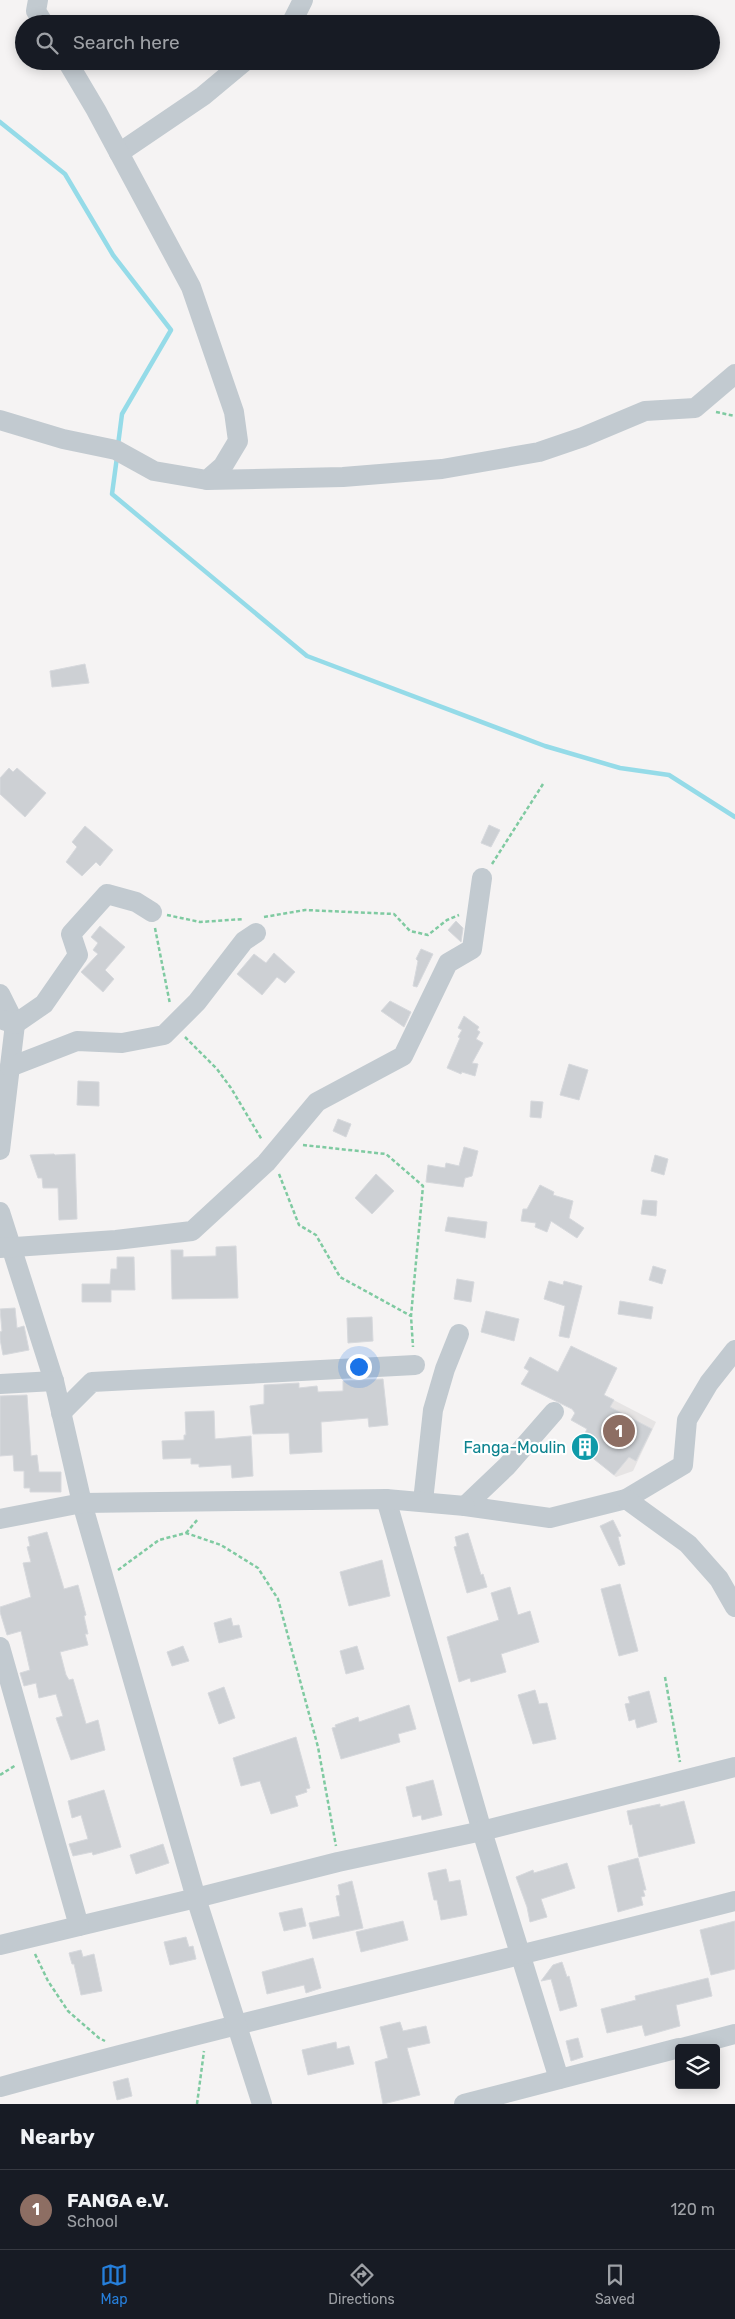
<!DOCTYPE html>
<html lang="en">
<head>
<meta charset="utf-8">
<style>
  body { margin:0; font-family:Rubik,sans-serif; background:#20242c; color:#f1f3f6 }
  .controls { position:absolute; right:15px; bottom:15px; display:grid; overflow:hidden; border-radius:5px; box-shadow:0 2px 12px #0003 }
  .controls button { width:45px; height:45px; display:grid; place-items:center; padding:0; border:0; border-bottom:1px solid #363941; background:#171b24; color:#f1f3f6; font:25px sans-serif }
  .you { position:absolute; left:358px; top:1366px; width:18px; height:18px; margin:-12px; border:4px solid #fff; border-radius:50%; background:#1a73e8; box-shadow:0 0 0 8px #1a73e833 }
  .badge { display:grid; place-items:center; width:32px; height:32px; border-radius:50%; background:#267fdb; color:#fff; font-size:16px; font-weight:700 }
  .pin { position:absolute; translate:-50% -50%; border:2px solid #fff; box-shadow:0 1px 5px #0006 }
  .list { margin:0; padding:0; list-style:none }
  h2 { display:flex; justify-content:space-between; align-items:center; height:65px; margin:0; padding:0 20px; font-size:21px }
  h2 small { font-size:16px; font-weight:400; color:#9ea1a6 }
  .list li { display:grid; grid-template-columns:32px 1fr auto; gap:15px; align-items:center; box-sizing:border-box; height:80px; padding:0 20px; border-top:1px solid #363941 }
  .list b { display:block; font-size:19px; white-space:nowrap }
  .list p { margin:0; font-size:16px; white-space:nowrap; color:#9ea1a6 }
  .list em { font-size:16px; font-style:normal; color:#9ea1a6 }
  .icon { flex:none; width:28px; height:28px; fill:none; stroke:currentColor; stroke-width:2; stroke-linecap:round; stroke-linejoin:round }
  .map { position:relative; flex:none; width:735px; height:2104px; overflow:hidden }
  .search { position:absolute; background:#171b24; box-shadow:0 2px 12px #0003; left:15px; right:15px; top:15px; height:55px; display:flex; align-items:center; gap:12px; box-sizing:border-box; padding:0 18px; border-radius:28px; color:#9ea1a6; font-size:19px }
  .sheet { height:145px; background:#171b24 }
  nav { display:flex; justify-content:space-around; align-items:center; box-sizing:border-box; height:70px; border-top:1px solid #363941; background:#171b24; font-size:14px; color:#9ea1a6 }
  nav a { display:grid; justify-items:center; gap:2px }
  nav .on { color:#267fdb }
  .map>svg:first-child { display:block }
</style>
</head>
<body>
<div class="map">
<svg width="735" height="2104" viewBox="0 0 735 2104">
  <rect width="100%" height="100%" fill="#f5f3f3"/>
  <polygon fill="#e6e4e4" points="604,1395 656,1422 633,1471 616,1477 579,1447"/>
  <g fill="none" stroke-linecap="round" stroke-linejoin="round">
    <g stroke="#95dbe8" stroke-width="4.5">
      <polyline points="0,122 65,174 113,255 171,330 122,414 118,445"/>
      <polyline points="117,457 112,494 307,656 545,746 620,768 669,775 735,817"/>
    </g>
  </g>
  <g fill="#cdd0d4" stroke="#d7d9dd">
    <polygon points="85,664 89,683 52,687 50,671"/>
    <polygon points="9,768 13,772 17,768 46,793 25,817 0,794 0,778"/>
    <polygon points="489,825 500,830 491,847 481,843"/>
    <polygon points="85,826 113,850 100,866 96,862 82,876 66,862 77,847 72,842"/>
    <polygon points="456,921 463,928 461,942 448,930"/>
    <polygon points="100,926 125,947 105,970 114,979 103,992 81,972 98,954 93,950 98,943 91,937"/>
    <polygon points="421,949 433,954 417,987 413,986 418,961 416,959"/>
    <polygon points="274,953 295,972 285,983 277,977 262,995 237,974 254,954 266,963"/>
    <polygon points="390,1001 411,1012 404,1027 381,1011"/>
    <polygon points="464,1016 479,1027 477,1030 480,1032 476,1039 483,1043 472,1063 478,1064 475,1076 462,1072 461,1074 447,1068 460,1038 458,1037 462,1030 458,1028"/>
    <polygon points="569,1064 588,1070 579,1100 560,1095"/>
    <polygon points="78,1081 99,1082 99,1106 77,1105"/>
    <polygon points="531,1101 543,1102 541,1118 530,1117"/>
    <polygon points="338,1119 351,1124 346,1137 333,1131"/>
    <polygon points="464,1147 478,1151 472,1176 465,1178 463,1187 426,1182 428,1165 445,1168 446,1163 459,1166"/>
    <polygon points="54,1154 55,1155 75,1154 77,1219 59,1220 58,1188 43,1188 42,1178 38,1178 30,1155"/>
    <polygon points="655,1155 668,1159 664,1175 651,1171"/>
    <polygon points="376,1174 394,1191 372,1214 355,1198"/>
    <polygon points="540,1185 554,1192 553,1195 573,1201 569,1218 584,1228 577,1238 551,1221 547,1232 535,1227 536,1223 521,1221 523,1209 527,1209"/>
    <polygon points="643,1200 657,1201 656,1216 641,1214"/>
    <polygon points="448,1217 487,1222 485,1238 445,1231"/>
    <polygon points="236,1246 238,1298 172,1299 171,1250 183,1250 183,1257 216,1256 216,1247"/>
    <polygon points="117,1257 134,1257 135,1290 111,1290 111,1302 82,1302 82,1284 110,1284 111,1269 117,1269"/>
    <polygon points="653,1266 666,1270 662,1284 649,1280"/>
    <polygon points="457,1279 474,1282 471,1302 454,1299"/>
    <polygon points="549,1281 563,1285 564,1281 582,1286 569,1338 559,1336 565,1306 544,1299"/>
    <polygon points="620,1301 653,1307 651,1319 618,1314"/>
    <polygon points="15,1308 17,1328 24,1326 29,1350 3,1355 0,1339 0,1332 2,1331 0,1309"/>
    <polygon points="486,1311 519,1319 514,1341 481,1332"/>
    <polygon points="372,1317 373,1341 348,1343 347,1318"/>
    <polygon points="571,1346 617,1368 604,1395 614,1400 610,1407 652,1429 636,1461 629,1457 614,1475 579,1447 587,1429 571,1420 575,1413 572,1409 521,1384 529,1371 524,1368 530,1357 558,1372"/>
    <polygon points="383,1379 388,1425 369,1427 368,1418 321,1422 322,1452 290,1454 289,1433 253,1434 250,1406 264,1404 264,1385 299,1383 299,1388 317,1386 318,1392 343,1391 343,1381"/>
    <polygon points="27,1395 31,1456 37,1455 39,1472 61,1472 61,1492 30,1492 30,1488 24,1488 24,1471 14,1471 13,1455 0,1456 0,1396"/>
    <polygon points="214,1411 215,1439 251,1436 253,1476 232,1478 231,1465 199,1467 199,1464 191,1464 191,1458 163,1459 162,1441 184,1440 184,1435 186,1435 185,1412"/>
    <polygon points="613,1520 621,1536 618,1537 625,1564 619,1566 600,1526"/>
    <polygon points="47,1532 64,1589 78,1585 86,1615 84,1616 88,1634 85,1634 88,1645 60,1652 66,1675 69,1680 73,1679 86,1724 98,1720 105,1750 71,1760 56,1718 63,1716 56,1694 39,1698 36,1683 24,1686 20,1673 30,1670 21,1631 7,1635 0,1612 0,1607 31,1597 23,1563 31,1562 27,1547 30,1546 28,1537"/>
    <polygon points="468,1533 481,1575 483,1574 487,1587 467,1593 454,1547 457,1546 455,1537"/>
    <polygon points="382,1560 390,1596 349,1606 340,1572"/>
    <polygon points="620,1584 638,1651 619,1656 601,1589"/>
    <polygon points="510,1587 518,1615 530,1611 539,1642 501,1654 506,1672 471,1682 470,1678 459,1682 447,1637 499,1620 491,1593"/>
    <polygon points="231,1618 233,1626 239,1625 242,1637 219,1643 214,1623"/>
    <polygon points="183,1646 189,1661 172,1666 167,1652"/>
    <polygon points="357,1646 364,1669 346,1674 340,1651"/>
    <polygon points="224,1687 235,1718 219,1724 208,1693"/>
    <polygon points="535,1690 539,1704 547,1703 556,1739 533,1744 518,1695"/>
    <polygon points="649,1691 657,1722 637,1728 635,1719 629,1721 625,1704 630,1703 628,1697"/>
    <polygon points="409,1705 416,1729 398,1734 400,1742 341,1759 332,1728 336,1727 335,1725 358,1717 359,1722"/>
    <polygon points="296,1737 310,1788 306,1789 307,1792 295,1796 298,1806 271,1814 260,1781 241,1786 233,1758"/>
    <polygon points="433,1780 442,1815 422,1820 421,1815 413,1817 406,1787"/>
    <polygon points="104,1790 121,1847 93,1855 92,1852 73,1856 69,1844 88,1839 81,1815 72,1818 68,1801"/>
    <polygon points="684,1801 695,1843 639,1857 632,1824 630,1825 627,1811 660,1804 660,1807"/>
    <polygon points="163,1844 169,1863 136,1874 130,1855"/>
    <polygon points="638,1858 646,1890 643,1890 645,1896 641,1897 643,1905 618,1912 608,1866"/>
    <polygon points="567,1863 575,1888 541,1899 547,1917 530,1922 527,1907 516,1877 533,1870 534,1873"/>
    <polygon points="446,1869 449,1882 460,1880 467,1915 441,1920 437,1900 434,1900 428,1873"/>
    <polygon points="352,1881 363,1928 313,1939 309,1923 340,1916 336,1896 340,1895 338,1885"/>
    <polygon points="302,1908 306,1926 284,1931 279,1913"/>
    <polygon points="403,1921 408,1940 361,1952 356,1932"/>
    <polygon points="735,1921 735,1969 711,1975 700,1930"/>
    <polygon points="186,1937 189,1947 193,1946 196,1959 170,1965 164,1942"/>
    <polygon points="81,1950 83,1957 94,1954 102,1991 81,1995 74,1964 72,1964 69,1953"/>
    <polygon points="313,1958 321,1988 306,1993 304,1985 267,1994 262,1972"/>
    <polygon points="562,1962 567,1977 569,1976 577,2006 560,2011 551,1979 541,1981 553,1965"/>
    <polygon points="708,1978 712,1996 676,2005 680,2026 645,2036 642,2025 607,2033 601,2009 636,2000 635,1996"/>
    <polygon points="400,2022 403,2031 426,2026 430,2043 407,2048 420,2095 383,2104 375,2062 388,2058 380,2027"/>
    <polygon points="578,2038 583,2057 571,2061 566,2041"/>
    <polygon points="336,2042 337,2049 349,2046 354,2064 308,2075 302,2050"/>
    <polygon points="128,2078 132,2096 117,2100 113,2082"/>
  </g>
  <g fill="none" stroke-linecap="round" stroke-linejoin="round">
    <g stroke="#7fcaa1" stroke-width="2.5" stroke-dasharray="4 2.5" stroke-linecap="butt">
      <polyline points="716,412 735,416"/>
      <polyline points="492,864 543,784"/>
      <polyline points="167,915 200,922 244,919"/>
      <polyline points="264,917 305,910 394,914 410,931 428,935 447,920 459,915"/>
      <polyline points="155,928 170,1004"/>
      <polyline points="185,1037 217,1069 231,1088 262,1140"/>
      <polyline points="303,1145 386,1154 423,1186 411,1316 413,1347"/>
      <polyline points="279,1174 299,1225 316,1235 340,1277 411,1316"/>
      <polyline points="186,1533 198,1519"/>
      <polyline points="118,1570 159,1540 186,1533 221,1545 258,1568 278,1599 318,1747 336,1846"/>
      <polyline points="665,1677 680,1762"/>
      <polyline points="0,1775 16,1765"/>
      <polyline points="35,1954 48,1981 68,2011 99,2038 105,2041"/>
      <polyline points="197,2104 204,2051"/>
    </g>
    <g stroke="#c2cad0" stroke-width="20">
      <polyline points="38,0 36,11 44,24"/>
      <polyline points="291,24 303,0"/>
      <polyline points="119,153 203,96 245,61"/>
      <polyline points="0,420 63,439 116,450 154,471 207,480 223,466 238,441 234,412 191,287 96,110 67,61"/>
      <polyline points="207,480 343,477 442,469 539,452 583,437 645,411 695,408 735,374"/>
      <polyline points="0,994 15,1024 0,1150"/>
      <polyline points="0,1019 15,1024 44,1004 78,955 71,934 107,894 136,902 152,912"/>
      <polyline points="10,1067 77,1041 122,1043 164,1035 197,1002 244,941 256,933"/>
      <polyline points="0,1212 54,1381 82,1503 196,1898 79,1926"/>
      <polyline points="0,1248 116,1240 192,1231 266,1163 317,1102 403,1056 448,963 472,949 482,878"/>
      <polyline points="0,1384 54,1381"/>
      <polyline points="554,1412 507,1466 465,1506 550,1518 626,1499 683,1465 687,1420 709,1383 735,1350"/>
      <polyline points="61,1413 92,1382 415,1365"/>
      <polyline points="386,1499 482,1831 559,2079"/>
      <polyline points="626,1499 688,1544 719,1579 735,1607"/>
      <polyline points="423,1501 433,1410 445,1369 459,1334"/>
      <polyline points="0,1519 82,1503 386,1499 465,1506"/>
      <polyline points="0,1647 79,1926 0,1945"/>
      <polyline points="682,2048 735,2034"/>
      <path d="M0 2087C244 2020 490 1964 735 1901"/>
      <polyline points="262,2104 196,1898 338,1862 482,1831 735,1767"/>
      <polyline points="464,2104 679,2048"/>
    </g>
  </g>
  <defs>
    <symbol id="building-disc" viewBox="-11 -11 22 22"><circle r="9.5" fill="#0f9aa8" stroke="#fff"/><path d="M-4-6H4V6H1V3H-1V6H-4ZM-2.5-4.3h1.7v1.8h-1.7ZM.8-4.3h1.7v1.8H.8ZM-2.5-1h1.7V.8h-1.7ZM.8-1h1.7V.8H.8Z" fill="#fff"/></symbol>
  </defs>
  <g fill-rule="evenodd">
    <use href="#building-disc" x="569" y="1431" width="32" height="32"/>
  </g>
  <g text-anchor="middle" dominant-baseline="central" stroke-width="4.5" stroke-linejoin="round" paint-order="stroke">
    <g font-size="16" fill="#0d838f" stroke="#fff" text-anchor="end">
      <text x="566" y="1447">Fanga-Moulin</text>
    </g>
  </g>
</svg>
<div class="controls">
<button><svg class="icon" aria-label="layers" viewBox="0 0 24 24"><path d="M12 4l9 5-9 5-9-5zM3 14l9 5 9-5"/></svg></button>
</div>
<div class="you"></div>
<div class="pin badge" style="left:619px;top:1431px;background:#8d6e63">1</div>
<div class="search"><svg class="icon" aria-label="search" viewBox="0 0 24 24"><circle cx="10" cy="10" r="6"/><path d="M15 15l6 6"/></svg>Search here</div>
</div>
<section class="sheet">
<h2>Nearby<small></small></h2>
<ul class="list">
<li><span class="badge" style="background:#8d6e63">1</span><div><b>FANGA e.V.</b><p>School</p></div><em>120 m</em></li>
</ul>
</section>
<nav>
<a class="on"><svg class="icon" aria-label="map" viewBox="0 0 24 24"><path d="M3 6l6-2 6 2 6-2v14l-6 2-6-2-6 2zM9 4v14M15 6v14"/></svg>Map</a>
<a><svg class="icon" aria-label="directions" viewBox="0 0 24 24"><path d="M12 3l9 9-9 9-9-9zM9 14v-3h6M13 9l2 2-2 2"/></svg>Directions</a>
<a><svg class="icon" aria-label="saved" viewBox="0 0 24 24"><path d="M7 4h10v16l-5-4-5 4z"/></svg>Saved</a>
</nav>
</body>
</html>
